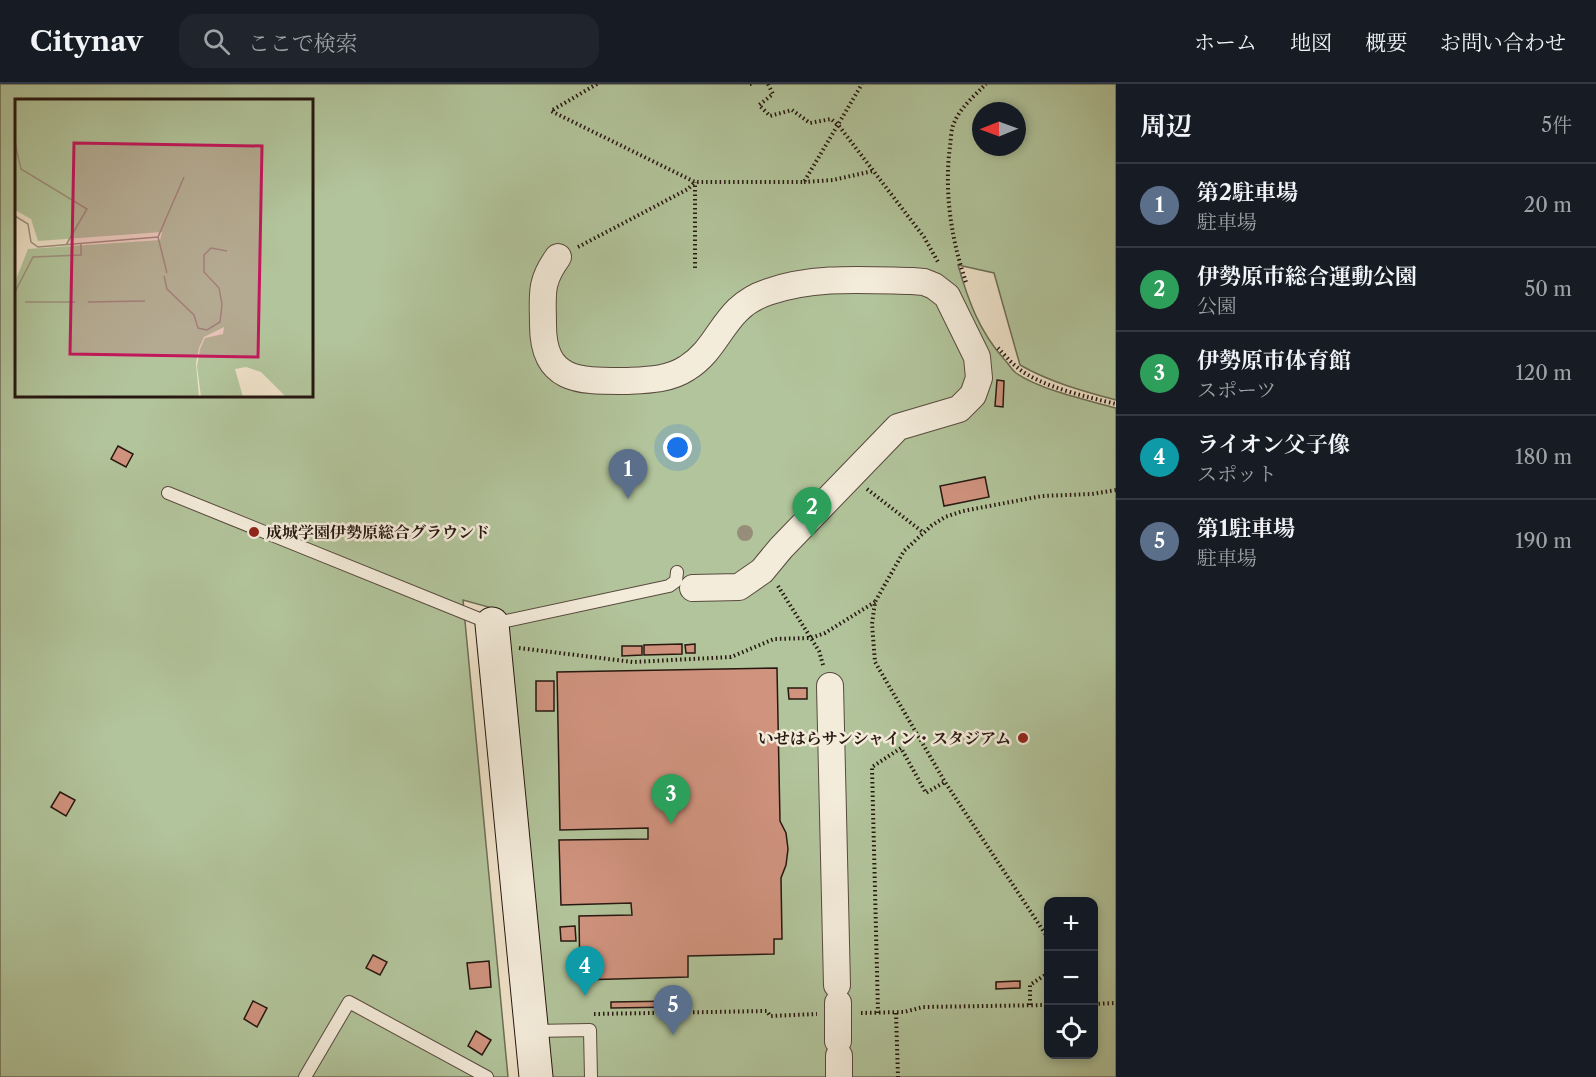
<!DOCTYPE html>
<html lang="ja">
<head>
<meta charset="utf-8">
<style>
  body { margin:0; font-family:"Libre Caslon Text","Noto Serif JP",serif; background:#20242c; color:#f1f3f6 }
  .controls { position:absolute; right:18px; bottom:18px; display:grid; overflow:hidden; border-radius:12px; box-shadow:0 3px 9px #0003 }
  .controls button { width:54px; height:54px; display:grid; place-items:center; padding:0; border:0; border-bottom:2px solid #363941; background:#171b24; color:#f1f3f6; font:30px sans-serif }
  .compass { position:absolute; left:972px; top:18px; width:54px; height:54px; border-radius:50%; background:#171b24; box-shadow:0 3px 9px #0003; rotate:269deg }
  .you { position:absolute; left:678px; top:364px; width:21px; height:21px; margin:-15px; border:4px solid #fff; border-radius:50%; background:#1a73e8; box-shadow:0 0 0 9px #1a73e833 }
  .badge { display:grid; place-items:center; width:39px; height:39px; border-radius:50%; background:#c59692; color:#fff; font-size:20px; font-weight:700 }
  .pin { position:absolute; translate:-50% -50px; filter:drop-shadow(0 2px 3px #0008) }
  .pin::after { content:''; position:absolute; top:32px; width:21px; height:18px; background:inherit; clip-path:polygon(0 0,100% 0,50% 100%) }
  .list { margin:0; padding:0; list-style:none }
  h2 { display:flex; justify-content:space-between; align-items:center; height:78px; margin:0; padding:0 24px; font-size:26px }
  h2 small { font-size:20px; font-weight:400; color:#9ea1a6 }
  .list li { display:grid; grid-template-columns:39px 1fr auto; gap:18px; align-items:center; box-sizing:border-box; height:84px; padding:0 24px; border-top:2px solid #363941 }
  .list b { display:block; font-size:22px; white-space:nowrap }
  .list p { margin:0; font-size:20px; white-space:nowrap; color:#9ea1a6 }
  .list em { font-size:20px; font-style:normal; color:#9ea1a6 }
  .icon { flex:none; width:33px; height:33px; fill:none; stroke:currentColor; stroke-width:2; stroke-linecap:round; stroke-linejoin:round }
  .map { position:relative; flex:none; width:1116px; height:993px; overflow:hidden }
  header { display:flex; align-items:center; gap:36px; box-sizing:border-box; height:84px; padding:0 30px; background:#171b24; border-bottom:2px solid #363941 }
  header strong { font-size:28px }
  nav { display:flex; gap:33px; margin-inline-start:auto; font-size:21px }
  .search { width:420px; height:54px; background:#20242c; display:flex; align-items:center; gap:15px; box-sizing:border-box; padding:0 21px; border-radius:18px; color:#9ea1a6; font-size:22px }
  main { display:flex }
  aside { flex:1; background:#171b24 }
  .map>svg:first-child { display:block }
</style>
</head>
<body>
<header>
<strong>Citynav</strong>
<div class="search"><svg class="icon" aria-label="search" viewBox="0 0 24 24"><circle cx="10" cy="10" r="6"/><path d="M15 15l6 6"/></svg>ここで検索</div>
<nav><a>ホーム</a><a>地図</a><a>概要</a><a>お問い合わせ</a></nav>
</header>
<main>
<div class="map">
<svg width="1116" height="993" viewBox="0 0 1116 993">
  <rect width="100%" height="100%" fill="#eee1c8"/>
  <filter id="stains"><feTurbulence type="fractalNoise" baseFrequency=".00333" numOctaves="4"/><feColorMatrix values="0 0 0 0 .2 0 0 0 0 .09 0 0 0 0 .02 0 0 0 .5 -.17"/></filter>
  <radialGradient id="worn" r=".72"><stop offset=".6" stop-color="#630" stop-opacity="0"/><stop offset="1" stop-color="#630" stop-opacity=".3"/></radialGradient>
  <path fill="#b2c49b" stroke="#6c6e56" stroke-width="1.5" fill-rule="evenodd" d="M0 0H1116V316C1082 307 1050 298 1020 281L994 189 958 181C968 216 979 247 1004 275 1008 279 1011 285 1016 289 1041 306 1086 316 1116 324V993H548L503 527 463 516 508 993H0ZM16 16H312V312H16ZM981 27H1017V63H981ZM1048 818H1094V970H1048Z"/>
  <g fill="#d0937e" stroke="#261710" stroke-width="1.5">
    <polygon points="997,296 1004,297 1003,323 995,322"/>
    <polygon points="118,362 133,370 126,383 111,375"/>
    <polygon points="985,393 989,413 944,422 940,402"/>
    <polygon points="682,560 682,570 644,571 644,561"/>
    <polygon points="695,560 695,569 686,569 685,561"/>
    <polygon points="622,562 642,562 642,571 622,572"/>
    <polygon points="777,584 780,737 786,749 788,765 786,781 781,794 782,855 774,855 774,870 688,872 688,893 580,896 579,832 632,831 631,819 561,821 559,756 648,755 648,744 560,746 557,588"/>
    <rect x="536" y="597" width="18" height="30"/>
    <polygon points="788,604 807,604 807,615 789,615"/>
    <polygon points="60,708 75,716 66,732 51,723"/>
    <polygon points="575,842 576,857 561,857 560,843"/>
    <polygon points="373,871 387,878 380,891 366,884"/>
    <polygon points="489,877 491,903 470,905 467,879"/>
    <polygon points="1020,897 1020,904 996,905 996,898"/>
    <polygon points="253,917 267,924 257,943 244,935"/>
    <polygon points="676,917 676,923 611,924 611,918"/>
    <polygon points="476,947 491,956 482,971 468,962"/>
  </g>
  <g fill="none" stroke-linecap="round" stroke-linejoin="round">
    <defs>
      <g id="lane">
        <polyline points="168,409 492,540 669,502 676,497 677,488"/>
        <polyline points="533,947 590,946 591,993"/>
        <polyline points="305,993 349,918 487,993"/>
      </g>
      <g id="street">
        <path d="M558 173C539 199 543 211 543 241 543 299 581 297 626 297 647 296 669 296 687 284 722 262 722 223 768 208 814 192 864 196 912 197L924 198 934 202 947 212 977 273 979 294 973 311 959 325 898 343 781 464 762 487 739 503 693 504"/>
        <polyline points="830,602 837,901"/>
        <polyline points="838,919 838,957"/>
        <polyline points="839,972 839,993"/>
      </g>
      <polyline id="secondary" points="492,540 536,993"/>
    </defs>
    <use href="#lane" stroke="#584a3e" stroke-width="14"/>
    <use href="#street" stroke="#584a3e" stroke-width="28"/>
    <use href="#secondary" stroke="#261710" stroke-width="35"/>
    <g stroke="#261710" stroke-width="4" stroke-dasharray="1.5 3" stroke-linecap="butt">
      <polyline points="597,0 551,27 695,98 804,98 862,0"/>
      <polyline points="750,0 753,0"/>
      <polyline points="768,0 773,10 759,21 770,32 792,26 810,39 831,35 839,42 924,153 938,178"/>
      <polyline points="804,98 833,96 873,87"/>
      <polyline points="578,163 688,105 695,98"/>
      <polyline points="695,184 695,98"/>
      <path d="M966 198C951 155 944 107 950 62 951 55 951 45 954 39 960 24 975 11 986 0"/>
      <path d="M998 264C1004 270 1011 279 1018 284 1041 303 1088 313 1116 320"/>
      <polyline points="867,405 924,449"/>
      <polyline points="778,502 819,567 823,581"/>
      <polyline points="519,564 633,578 731,573 774,555 811,554 825,549 875,518"/>
      <polyline points="1048,854 945,698 875,578 872,540 875,518 904,467 931,442 945,433 963,427 1042,412 1092,410 1116,406"/>
      <polyline points="1094,920 1116,919"/>
      <polyline points="1030,921 1030,901 1048,889"/>
      <polyline points="861,929 904,928 923,923 1048,921"/>
      <polyline points="878,929 872,683 901,664 926,709 945,698"/>
      <polyline points="896,929 898,993"/>
      <polyline points="594,930 767,927 770,932 817,930"/>
    </g>
    <use href="#lane" stroke="#f4ecdb" stroke-width="12"/>
    <use href="#street" stroke="#f4ecdb" stroke-width="26"/>
    <use href="#secondary" stroke="#f4ecdb" stroke-width="33"/>
  </g>
  <circle fill="#978e7a" cx="745" cy="449" r="8"/>
  <g fill="#8f2418" stroke="#f4ecdb" stroke-width="2">
    <circle cx="254" cy="448" r="6"/>
    <circle cx="1023" cy="654" r="6"/>
  </g>
  <g text-anchor="middle" dominant-baseline="central" stroke-width="5" stroke-linejoin="round" paint-order="stroke">
    <g font-size="16" font-weight="bold" fill="#261710" stroke="#f4ecdb" text-anchor="start">
      <text x="266" y="448">成城学園伊勢原総合グラウンド</text>
      <text x="1011" y="654" text-anchor="end">いせはらサンシャイン・スタジアム</text>
    </g>
  </g>
  <g transform="translate(15 15)">
    <rect width="298" height="298" fill="#eee1c8"/>
    <path d="M298 0V298H271L246 273 231 268 220 270 228 298H186L182 267 185 250 190 239 208 235 209 228 189 238 184 249 181 264 184 298H0V183L13 150 145 141 147 133 23 142 16 120 0 111V1Z" fill="#b2c49b"/>
    <path fill="none" stroke="#9e907e" stroke-width="1.5" d="M0 44 6 70 72 110 51 146M0 117 13 125 16 143 23 148 143 138M152 174 143 138 169 78M149 177 152 190 179 216 183 229 192 231 205 223 207 205 204 189 189 173V156L196 149 212 152M0 193 18 158 66 156V145M10 203H60M73 203 130 202"/>
    <path fill="#c2185b" fill-opacity="0.15" stroke="#c2185b" stroke-width="3" d="M59 44 247 47 243 258 55 255Z"/>
    <rect width="298" height="298" fill="none" stroke="#261710" stroke-width="3"/>
  </g>
  <rect width="100%" height="100%" filter="url(#stains)"/>
  <rect width="100%" height="100%" fill="url(#worn)"/>
</svg>
<div class="controls">
<button>+</button>
<button>−</button>
<button><svg class="icon" aria-label="locate" viewBox="0 0 24 24"><circle cx="12" cy="12" r="6"/><path d="M12 2v4M12 18v4M2 12h4M18 12h4"/></svg></button>
</div>
<svg class="compass" viewBox="-18 -18 36 36"><path d="M0-13l5 13h-10z" fill="#e53935"/><path d="M0 13l5-13h-10z" fill="#9ea1a6"/></svg>
<div class="you"></div>
<div class="pin badge" style="left:628px;top:415px;background:#5c6f8a">1</div>
<div class="pin badge" style="left:812px;top:453px;background:#2e9e5b">2</div>
<div class="pin badge" style="left:671px;top:740px;background:#2e9e5b">3</div>
<div class="pin badge" style="left:585px;top:912px;background:#0f9aa8">4</div>
<div class="pin badge" style="left:673px;top:951px;background:#5c6f8a">5</div>
</div>
<aside>
<h2>周辺<small>5件</small></h2>
<ul class="list">
<li><span class="badge" style="background:#5c6f8a">1</span><div><b>第2駐車場</b><p>駐車場</p></div><em>20 m</em></li>
<li><span class="badge" style="background:#2e9e5b">2</span><div><b>伊勢原市総合運動公園</b><p>公園</p></div><em>50 m</em></li>
<li><span class="badge" style="background:#2e9e5b">3</span><div><b>伊勢原市体育館</b><p>スポーツ</p></div><em>120 m</em></li>
<li><span class="badge" style="background:#0f9aa8">4</span><div><b>ライオン父子像</b><p>スポット</p></div><em>180 m</em></li>
<li><span class="badge" style="background:#5c6f8a">5</span><div><b>第1駐車場</b><p>駐車場</p></div><em>190 m</em></li>
</ul>
</aside>
</main>
</body>
</html>
